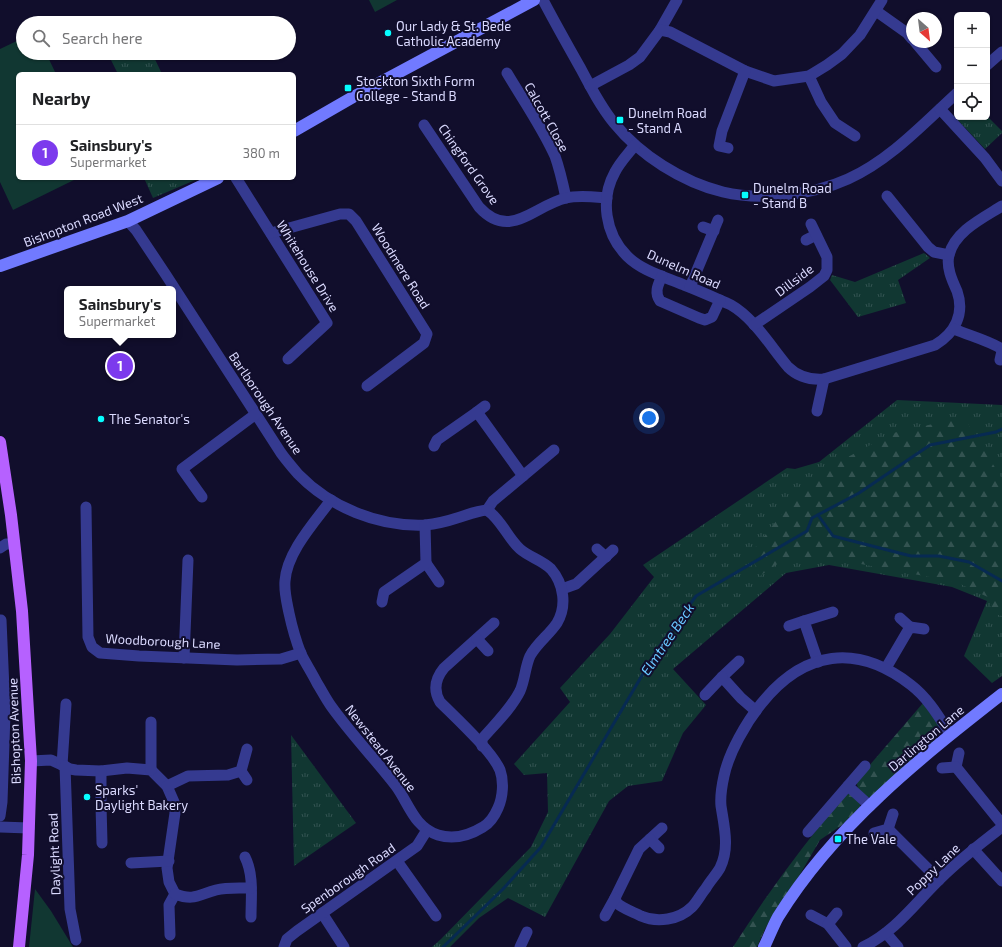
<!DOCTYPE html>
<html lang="en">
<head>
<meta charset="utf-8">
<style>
  body { margin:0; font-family:"Exo 2",sans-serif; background:#f6f6f6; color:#202124 }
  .controls { position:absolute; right:12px; top:12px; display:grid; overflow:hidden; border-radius:6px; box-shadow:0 1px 3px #0004 }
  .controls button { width:36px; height:36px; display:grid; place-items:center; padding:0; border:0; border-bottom:1px solid #e0e0e0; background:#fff; color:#202124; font:20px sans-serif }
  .compass { position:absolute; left:906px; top:12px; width:36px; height:36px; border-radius:50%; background:#fff; box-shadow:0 1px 3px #0004; rotate:152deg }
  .you { position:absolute; left:649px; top:418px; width:14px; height:14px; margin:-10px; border:3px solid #fff; border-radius:50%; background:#1a73e8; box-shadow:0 0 0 6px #1a73e833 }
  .badge { display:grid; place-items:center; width:26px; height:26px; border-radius:50%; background:#7c3aed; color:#fff; font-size:13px; font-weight:700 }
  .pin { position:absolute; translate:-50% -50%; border:2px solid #fff; box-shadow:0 1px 4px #0006 }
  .popup { position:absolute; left:64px; top:286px; width:112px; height:52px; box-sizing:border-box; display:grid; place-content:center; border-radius:6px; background:#fff; filter:drop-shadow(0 1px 3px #0005); font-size:13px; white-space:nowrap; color:#757577 }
  .popup b { font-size:15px; color:#202124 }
  .popup::after { content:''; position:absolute; left:50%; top:100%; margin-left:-8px; border:8px solid transparent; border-top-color:#fff }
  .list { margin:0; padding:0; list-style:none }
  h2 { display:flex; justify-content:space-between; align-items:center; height:52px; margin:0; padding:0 16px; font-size:17px }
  h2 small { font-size:13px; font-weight:400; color:#757577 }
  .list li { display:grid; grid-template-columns:26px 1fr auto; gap:12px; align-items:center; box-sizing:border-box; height:56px; padding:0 16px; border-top:1px solid #e0e0e0 }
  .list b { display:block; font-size:15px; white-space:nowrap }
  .list p { margin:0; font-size:13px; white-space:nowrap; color:#757577 }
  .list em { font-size:13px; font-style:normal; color:#757577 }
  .icon { flex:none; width:22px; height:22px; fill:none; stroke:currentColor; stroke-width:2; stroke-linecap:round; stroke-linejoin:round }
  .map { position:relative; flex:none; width:1002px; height:947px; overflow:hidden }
  .search { position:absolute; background:#fff; box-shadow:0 1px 3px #0004; left:16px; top:16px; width:280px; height:44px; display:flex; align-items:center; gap:10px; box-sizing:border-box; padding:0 14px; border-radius:22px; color:#757577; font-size:15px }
  .panel { position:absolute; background:#fff; box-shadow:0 1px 3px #0004; left:16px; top:72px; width:280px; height:108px; border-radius:6px }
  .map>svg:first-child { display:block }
</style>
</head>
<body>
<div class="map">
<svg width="1002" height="947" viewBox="0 0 1002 947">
  <defs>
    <pattern id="grass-tufts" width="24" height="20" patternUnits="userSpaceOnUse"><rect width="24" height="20" fill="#113732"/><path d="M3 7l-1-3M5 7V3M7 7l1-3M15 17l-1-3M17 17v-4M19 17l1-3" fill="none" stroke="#335351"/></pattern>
    <pattern id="forest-firs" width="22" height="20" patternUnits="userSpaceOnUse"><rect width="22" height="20" fill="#113732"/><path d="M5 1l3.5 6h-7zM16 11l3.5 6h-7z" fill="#335351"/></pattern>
  </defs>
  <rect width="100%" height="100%" fill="#110e2c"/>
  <g fill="url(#grass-tufts)">
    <polygon points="133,53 152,53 162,74 118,74 111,60 122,55 124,57"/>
    <polygon points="957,114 957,117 987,117 987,116 1002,131 1002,133 985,149 954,116"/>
    <polygon points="144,178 200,178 153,198"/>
    <polygon points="924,253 930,258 898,280 906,303 858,317 830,280 832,275 855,282"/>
    <polygon points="897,400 1002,405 1002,676 992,683 964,656 987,601 952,587 829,565 786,573 673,669 706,705 683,733 662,781 628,786 609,801 545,917 508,898 479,918 450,947 432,947 441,939 531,847 548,812 547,773 524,775 514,764 570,702 560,688 610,634 654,577 643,565 787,468 795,469 819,462"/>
    <polygon points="291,735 356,823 294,866"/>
  </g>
  <g fill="url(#forest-firs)">
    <polygon points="964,417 1002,479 1002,616 990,613 992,599 956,582 824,557 787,557 760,576 750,554 781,515 799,489 829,467 893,433"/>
    <polygon points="923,703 939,726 939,734 935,740 873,797 867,797 858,788 856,781"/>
    <path d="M851 792 860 804V807L842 825 820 840 799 876 776 909 764 931 757 947H733C767 893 806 842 846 793Z"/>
  </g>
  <g fill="#113732">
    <polygon points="369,0 397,0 375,12"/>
    <polygon points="23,38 23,53 46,53 56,74 18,74 18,178 78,178 13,210 0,182 0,49"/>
    <polygon points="35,889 51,911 73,947 29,947"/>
  </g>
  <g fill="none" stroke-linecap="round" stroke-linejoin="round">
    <g stroke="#072a52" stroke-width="3">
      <polyline points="818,515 833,536 911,556 939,556 969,562 1002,581"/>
      <polyline points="443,947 503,889 541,847 657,650 696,596 807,531 812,518 859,493 930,445 996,432 1002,429"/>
    </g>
    <g stroke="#353a90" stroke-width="11">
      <path d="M543 0C555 23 568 46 581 69 591 88 601 107 614 123 640 155 682 182 723 192 760 201 813 195 848 179 890 160 923 124 957 93"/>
      <polyline points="876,11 907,33 912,39"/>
      <polyline points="660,30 677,0"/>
      <polyline points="915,42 936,67"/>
      <polyline points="987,65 1002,52"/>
      <path d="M507 73C523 100 542 127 555 156 560 170 563 184 566 198"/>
      <polyline points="809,76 821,102 835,123 855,136"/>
      <polyline points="590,86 629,65 640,57 660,30 670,32 745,71 774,81 809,76 827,65 842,54 860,35 882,0"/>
      <polyline points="940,109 985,158 1002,181"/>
      <path d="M424 125 479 207C510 241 533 206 566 198 579 195 594 197 607 198"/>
      <path d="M635 145C628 154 620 162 615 172 600 199 605 234 627 256 642 271 665 277 684 285 700 291 715 298 731 305 754 318 771 347 788 367 798 377 810 380 824 379L935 345C955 333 965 314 957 291 952 280 946 267 949 255 955 231 983 218 1002 206"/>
      <polyline points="728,148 719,146 722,131 745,71"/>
      <polyline points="236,178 327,323 288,359"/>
      <polyline points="887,196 928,247 934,252 949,255"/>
      <path d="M128 221 136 230 166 275 281 453C286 460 292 467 298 474 330 507 378 527 425 525 435 524 448 521 457 518 467 515 476 511 487 510L493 501 554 450"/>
      <polyline points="703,227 714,231"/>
      <polyline points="271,233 340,214 349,214 356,221 427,334 424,343 367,386"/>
      <polyline points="806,240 816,235"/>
      <path d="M662 276C658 285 654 292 660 301L699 318 705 320 712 317 720 300"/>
      <polyline points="690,287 718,220"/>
      <polyline points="754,325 810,287 824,276 827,270 827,257 811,224"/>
      <path d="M954 329C970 336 987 340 1002 349"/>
      <polyline points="1000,360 1002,351"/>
      <polyline points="817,411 824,379"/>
      <polyline points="477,412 485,406"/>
      <polyline points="434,446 437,440 477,412 523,476"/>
      <polyline points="202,497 182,469 256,414"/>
      <path d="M331 500C314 523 287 552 285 581 284 592 287 603 289 613 292 627 296 641 301 654 306 664 312 673 317 683 322 691 326 699 331 706 351 734 375 759 396 786 409 804 414 827 438 835 454 840 470 835 483 827 490 823 495 815 498 808 503 797 504 781 500 770 492 751 456 718 440 702 433 690 435 679 444 668L494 623"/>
      <polyline points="86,507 88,637 92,647 100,653 139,656 237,660 281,659 301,653"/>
      <polyline points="0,548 6,544 14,544"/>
      <polyline points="597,549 606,557"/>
      <polyline points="426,563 439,582"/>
      <polyline points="562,589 576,584 613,550"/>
      <polyline points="382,602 384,592 426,563 425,525"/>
      <polyline points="900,618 910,627"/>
      <polyline points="789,626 804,621"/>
      <polyline points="477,639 488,651"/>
      <polyline points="184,658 188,560"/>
      <polyline points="739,661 722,677 741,698 756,711"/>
      <polyline points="818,662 804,621 833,612"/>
      <polyline points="886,668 910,627 924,629"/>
      <polyline points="705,695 722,677"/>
      <path d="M482 746V739C495 724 511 709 520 691 525 680 525 667 530 656 537 643 549 635 557 623 567 606 564 584 551 569 542 560 529 557 520 549 507 537 501 519 487 510"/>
      <polyline points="959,753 956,767 1002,824"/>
      <polyline points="31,761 51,760 62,765 70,769 76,770 101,771 127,768 151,770 167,786 174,802 175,813 167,868 169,882 175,894 169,905 170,935"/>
      <polyline points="62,765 66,704"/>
      <polyline points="65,766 70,909 76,940"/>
      <polyline points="942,768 956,767"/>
      <polyline points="151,770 151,722"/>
      <polyline points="101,771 101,805 102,843"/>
      <polyline points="241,771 247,780"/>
      <polyline points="167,786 188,776 228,775 241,771 247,749"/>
      <polyline points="848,786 870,806"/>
      <polyline points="0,816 2,802 5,713 1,620"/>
      <polyline points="0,827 29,828"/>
      <path d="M662 828 639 849 615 898C616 900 616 902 617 903 621 908 636 913 641 916 657 923 679 920 692 907 697 902 701 894 706 888 710 881 716 875 720 868 730 848 724 826 721 806 720 796 722 785 724 776 729 752 746 723 761 704 804 650 857 643 911 685 928 698 939 717 950 734"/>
      <polyline points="888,829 939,880"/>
      <polyline points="808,832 865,766"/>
      <polyline points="874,833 888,829 893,814"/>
      <polyline points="650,839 659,848"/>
      <polyline points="973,849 1002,881"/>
      <path d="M245 857C254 875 251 897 251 917"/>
      <polyline points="397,861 436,916"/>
      <polyline points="131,863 169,861"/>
      <path d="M175 894C194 901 198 895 216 890 227 887 239 888 251 888"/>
      <polyline points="322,913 344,947"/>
      <polyline points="811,915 828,924 846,947"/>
      <polyline points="605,916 615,898"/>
      <polyline points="828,924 837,913"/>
      <polyline points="886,933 898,947"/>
      <polyline points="284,947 287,939 297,931 417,846 427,830"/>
      <polyline points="520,947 527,932"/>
      <path d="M863 947C896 931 915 903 941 878 960 859 981 843 1002 827"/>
    </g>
    <g stroke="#717aff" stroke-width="12">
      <polyline points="294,131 353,97 534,0"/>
      <polyline points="0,266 128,221 218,178"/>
      <path d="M764 947C769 937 773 926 778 917 834 826 919 759 1002 694"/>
    </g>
    <polyline stroke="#b661ff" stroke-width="12" points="0,442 11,515 22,611 31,761 28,855 19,947"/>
  </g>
  <g fill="#06fdff" stroke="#110e2c" stroke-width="1.5">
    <circle cx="388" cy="33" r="4"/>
    <rect x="344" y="84" width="8" height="8" rx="2"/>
    <rect x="616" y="116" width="8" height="8" rx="2"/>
    <rect x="741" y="191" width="8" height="8" rx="2"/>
    <circle cx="101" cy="419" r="4"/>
    <circle cx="87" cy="797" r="4"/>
    <rect x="834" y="835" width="8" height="8" rx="2"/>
  </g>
  <g text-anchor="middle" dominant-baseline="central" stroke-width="4" stroke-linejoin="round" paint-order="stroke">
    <g font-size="13" fill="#dbdaff" stroke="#110e2c" text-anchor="start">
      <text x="396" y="26">Our Lady &amp; St. Bede<tspan x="396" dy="15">Catholic Academy</tspan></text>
      <text x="356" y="81">Stockton Sixth Form<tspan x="356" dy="15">College - Stand B</tspan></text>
      <text x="628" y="113">Dunelm Road<tspan x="628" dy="15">- Stand A</tspan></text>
      <text x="753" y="188">Dunelm Road<tspan x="753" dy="15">- Stand B</tspan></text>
      <text x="109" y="419">The Senator's</text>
      <text x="95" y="790">Sparks'<tspan x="95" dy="15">Daylight Bakery</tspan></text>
      <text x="846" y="839">The Vale</text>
    </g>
    <g font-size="13" fill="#dbdaff" stroke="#110e2c">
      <text transform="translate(547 117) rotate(61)">Calcott Close</text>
      <text transform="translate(469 164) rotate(55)">Chingford Grove</text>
      <text transform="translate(83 220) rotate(-21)">Bishopton Road West</text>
      <text transform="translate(308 266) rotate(58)">Whitehouse Drive</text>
      <text transform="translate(401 266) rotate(58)">Woodmere Road</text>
      <text transform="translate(684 269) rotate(24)">Dunelm Road</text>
      <text transform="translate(794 280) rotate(-37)">Dillside</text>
      <text transform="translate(266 403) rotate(56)">Barlborough Avenue</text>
      <text transform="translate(163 641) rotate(3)">Woodborough Lane</text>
      <text transform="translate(14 731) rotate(-92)">Bishopton Avenue</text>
      <text transform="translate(926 738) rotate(-40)">Darlington Lane</text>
      <text transform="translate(381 748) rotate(52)">Newstead Avenue</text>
      <text transform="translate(54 854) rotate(-92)">Daylight Road</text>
      <text transform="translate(933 869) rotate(-44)">Poppy Lane</text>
      <text transform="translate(348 878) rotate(-35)">Spenborough Road</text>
    </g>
    <g font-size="14" font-style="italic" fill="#68c7ff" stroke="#110e2c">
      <text transform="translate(667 639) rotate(-56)">Elmtree Beck</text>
    </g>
  </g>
</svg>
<div class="controls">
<button>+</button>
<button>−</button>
<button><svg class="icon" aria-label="locate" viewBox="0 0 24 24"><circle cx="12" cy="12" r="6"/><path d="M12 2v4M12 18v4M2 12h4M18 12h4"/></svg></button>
</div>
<svg class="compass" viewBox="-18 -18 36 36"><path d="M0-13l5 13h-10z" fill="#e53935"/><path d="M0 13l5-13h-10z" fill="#757577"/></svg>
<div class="you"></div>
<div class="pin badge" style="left:120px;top:366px">1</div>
<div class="popup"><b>Sainsbury's</b>Supermarket</div>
<div class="search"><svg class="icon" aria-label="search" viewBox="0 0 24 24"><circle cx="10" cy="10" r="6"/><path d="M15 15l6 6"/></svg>Search here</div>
<section class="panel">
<h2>Nearby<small></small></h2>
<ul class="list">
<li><span class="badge">1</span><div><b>Sainsbury's</b><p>Supermarket</p></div><em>380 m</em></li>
</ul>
</section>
</div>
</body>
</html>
